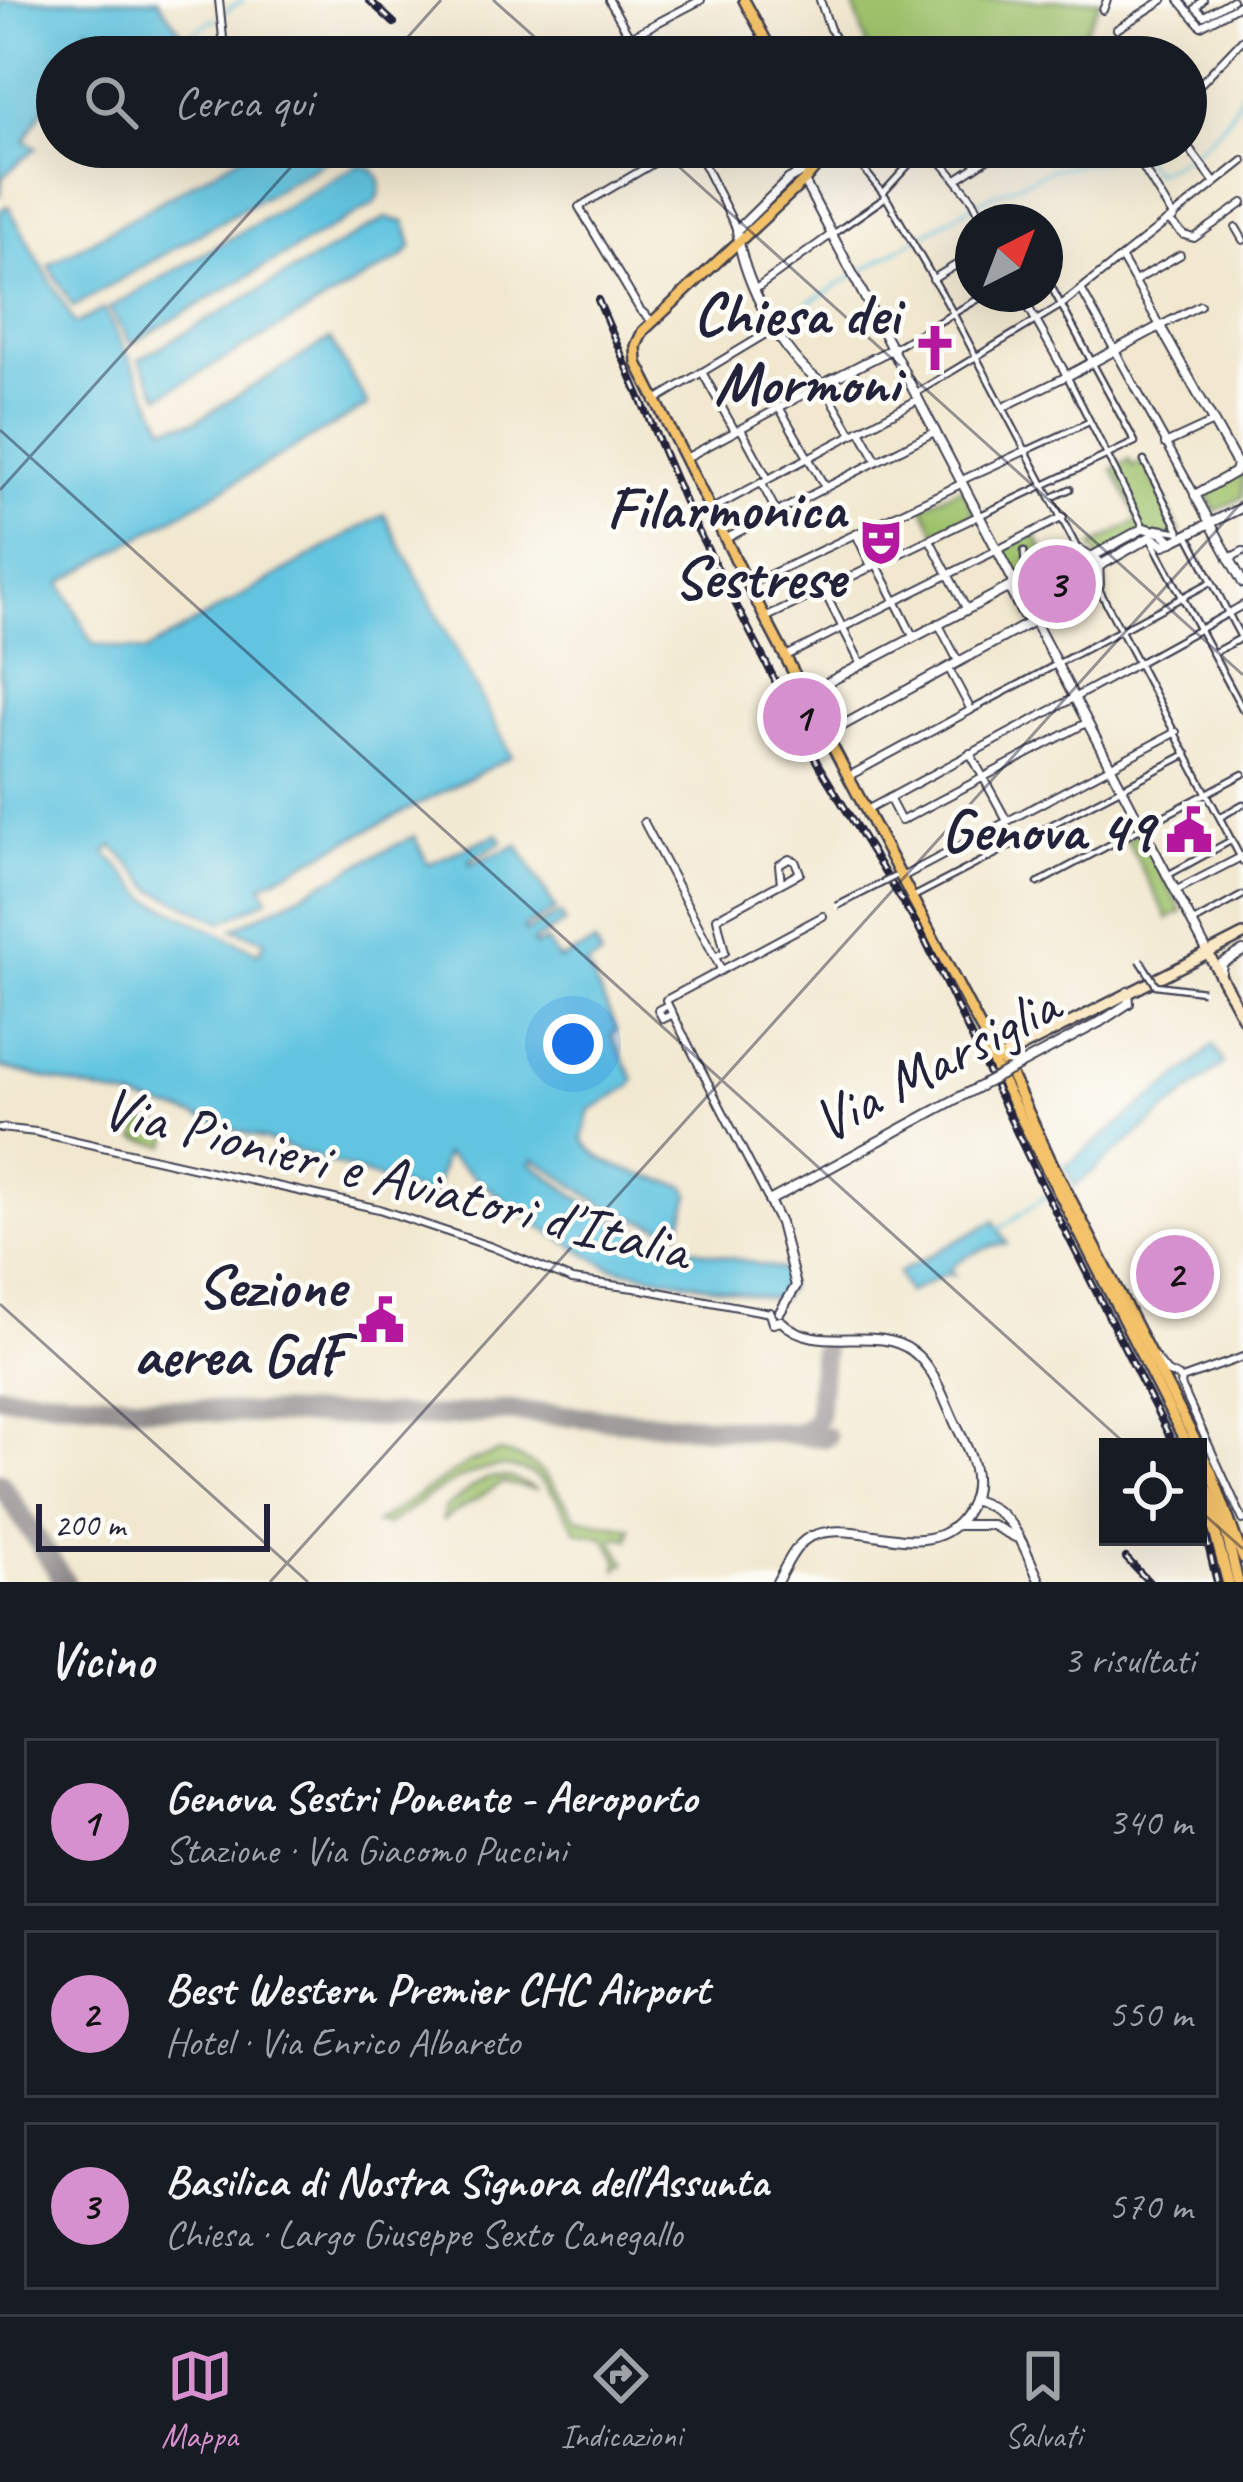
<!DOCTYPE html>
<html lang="it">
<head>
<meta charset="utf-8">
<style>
  body { margin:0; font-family:Caveat,sans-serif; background:#20242c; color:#f1f3f6 }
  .controls { position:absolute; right:36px; bottom:36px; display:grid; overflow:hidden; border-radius:0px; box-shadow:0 12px 48px #0002 }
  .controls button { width:108px; height:108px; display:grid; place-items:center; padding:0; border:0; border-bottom:3px solid #363941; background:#171b24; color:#f1f3f6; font:60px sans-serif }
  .compass { position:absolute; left:955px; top:204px; width:108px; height:108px; border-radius:50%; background:#171b24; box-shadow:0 12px 48px #0002; rotate:42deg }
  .scale { position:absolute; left:36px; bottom:30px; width:234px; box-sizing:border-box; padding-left:12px; border:6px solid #22223b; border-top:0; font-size:33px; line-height:42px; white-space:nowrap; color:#22223b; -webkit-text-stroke:9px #fdfcf7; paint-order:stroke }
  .you { position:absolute; left:573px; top:1044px; width:42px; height:42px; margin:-30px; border:9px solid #fff; border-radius:50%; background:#1a73e8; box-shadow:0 0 0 18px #1a73e833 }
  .badge { display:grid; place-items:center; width:78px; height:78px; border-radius:50%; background:#d690ce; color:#111; font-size:39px; font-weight:700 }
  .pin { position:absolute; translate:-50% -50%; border:6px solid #fff; box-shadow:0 3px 12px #0006 }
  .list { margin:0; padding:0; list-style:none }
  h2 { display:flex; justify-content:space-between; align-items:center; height:156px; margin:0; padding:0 48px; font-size:51px }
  h2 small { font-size:39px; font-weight:400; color:#9ea1a6 }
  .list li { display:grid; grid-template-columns:78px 1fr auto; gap:36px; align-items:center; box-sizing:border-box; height:168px; margin:0 24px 24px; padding:0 24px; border:3px solid #363941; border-radius:0px }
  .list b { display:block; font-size:45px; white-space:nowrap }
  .list p { margin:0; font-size:39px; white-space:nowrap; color:#9ea1a6 }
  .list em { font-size:39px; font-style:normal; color:#9ea1a6 }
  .icon { flex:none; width:66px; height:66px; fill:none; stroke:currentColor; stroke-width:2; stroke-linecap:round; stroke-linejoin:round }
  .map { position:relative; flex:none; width:1243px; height:1582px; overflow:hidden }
  .search { position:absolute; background:#171b24; box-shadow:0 12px 48px #0002; left:36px; right:36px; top:36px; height:132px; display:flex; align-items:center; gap:30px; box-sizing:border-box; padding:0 42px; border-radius:66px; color:#9ea1a6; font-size:45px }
  .sheet { height:732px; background:#171b24 }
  nav { display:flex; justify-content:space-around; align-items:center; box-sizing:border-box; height:168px; border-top:3px solid #363941; background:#171b24; font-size:33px; color:#9ea1a6 }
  nav a { display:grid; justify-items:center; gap:6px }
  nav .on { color:#d690ce }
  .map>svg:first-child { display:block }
</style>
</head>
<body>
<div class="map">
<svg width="1243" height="1582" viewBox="0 0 1243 1582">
  <rect width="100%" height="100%" fill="#fdfcf7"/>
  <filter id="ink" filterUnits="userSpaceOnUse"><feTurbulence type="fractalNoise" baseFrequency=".00833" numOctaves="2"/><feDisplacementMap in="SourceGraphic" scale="24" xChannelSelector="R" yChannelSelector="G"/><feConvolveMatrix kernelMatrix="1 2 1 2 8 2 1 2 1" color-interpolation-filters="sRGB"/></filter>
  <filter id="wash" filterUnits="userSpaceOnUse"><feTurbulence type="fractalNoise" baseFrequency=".004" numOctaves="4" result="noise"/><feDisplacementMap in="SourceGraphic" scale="48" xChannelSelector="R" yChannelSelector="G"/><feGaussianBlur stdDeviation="2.7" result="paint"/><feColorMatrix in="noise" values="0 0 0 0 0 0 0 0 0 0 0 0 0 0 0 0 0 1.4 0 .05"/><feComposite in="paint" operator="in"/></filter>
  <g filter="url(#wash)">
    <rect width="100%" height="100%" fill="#f2e8d0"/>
    <g fill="#9fc26c" stroke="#607254" stroke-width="3">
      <polygon points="1101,0 1072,57 871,57 852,1"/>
      <polygon points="1129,460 1133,467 1144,461 1180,532 1107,573 1092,546 1139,520 1113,469"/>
      <polygon points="1243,466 1243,497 1215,511 1207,493 1242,471"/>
      <polygon points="962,487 975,513 936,533 923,506"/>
      <polygon points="1034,533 1050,562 1018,578 1002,550"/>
      <polygon points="1140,832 1182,912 1168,919 1126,839"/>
      <polygon points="141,1121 172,1128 167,1146 136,1139"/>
      <path d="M500 1452C541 1459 554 1486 577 1518L631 1528 629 1539 616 1537 613 1541 626 1563 617 1569 618 1559 604 1537 577 1532C566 1515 555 1491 539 1479 492 1443 426 1499 387 1525L376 1523 469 1462Z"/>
      <path d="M490 1478H512L538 1490 502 1483 443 1520 444 1509C460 1498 472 1484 490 1478Z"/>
    </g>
    <g fill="#62c4e0" stroke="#42738e" stroke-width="3">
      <path d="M0 0H158C171 21 187 35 197 57H134L88 27 71 57H57V83L25 141 37 147 3 176 0 197Z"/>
      <polygon points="256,147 350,147 73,307 49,265"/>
      <path d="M358 165C380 167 386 185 375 203L131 344 109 308Z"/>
      <path d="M8 206 75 324 104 309 165 427 196 421 330 339 368 405 61 583 93 644 144 652 384 514 512 756 262 885 268 899 222 922 154 890 113 846 106 853 149 899 259 953 265 940 233 929 414 836 428 864 497 834 502 842 469 860 470 864 518 845 556 910 524 927 525 932 561 914 565 923 533 942 535 946 546 941 559 960 595 943 601 957 587 965 617 1030 611 1035 634 1079 631 1086 590 1110 583 1139C602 1171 652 1176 686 1187L690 1195 679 1232 612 1211 535 1159 531 1163C562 1186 592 1210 627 1226 676 1248 732 1258 784 1270L788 1288 780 1300 610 1267 537 1225 445 1154 433 1197 183 1112 0 1067V210Z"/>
      <polygon points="386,218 405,222 412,246 404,256 160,396 139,359"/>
      <polygon points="1213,1045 1224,1063 1075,1186 1065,1167 1191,1067"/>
      <path d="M994 1221 1007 1244C988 1245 964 1255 950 1269L954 1275 945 1274 908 1293 898 1273Z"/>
    </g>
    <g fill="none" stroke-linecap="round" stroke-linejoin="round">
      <g stroke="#62c4e0" stroke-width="3">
        <polyline points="224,12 243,0"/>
        <polyline points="188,36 216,18"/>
        <path d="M1130 147 1155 172C1192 158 1229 127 1243 89"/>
        <polyline points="779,320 982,200 1053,169 1104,160 1128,147"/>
        <polyline points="998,1230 1053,1191"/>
      </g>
      <g stroke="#8a8586" stroke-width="21">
        <polyline points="823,1352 818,1414 812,1427 795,1434 826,1437"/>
        <polyline points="0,1395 235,1413 437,1417 507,1411 795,1434"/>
        <polyline points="0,1483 65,1582"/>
      </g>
    </g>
  </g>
  <g filter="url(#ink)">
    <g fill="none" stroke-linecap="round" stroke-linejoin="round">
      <defs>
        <g id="pedestrian">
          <polyline points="831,31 846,57"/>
          <polyline points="846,147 886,197 953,313 1243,862"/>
          <polyline points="958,147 975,164"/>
          <polyline points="883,193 925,147"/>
          <polyline points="983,219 1007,206 1016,222"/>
          <polyline points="833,234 886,197"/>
          <polyline points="894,348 987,294"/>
          <polyline points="1067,376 1143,526"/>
          <polyline points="916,393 1060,306"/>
          <polyline points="1028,450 1089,422"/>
          <polyline points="1144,461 1180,532"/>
          <polyline points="1053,497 1070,489"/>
          <polyline points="981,515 1135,442 1045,275"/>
          <polyline points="1156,528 1180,532"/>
          <path d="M1188 535C1207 570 1223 605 1243 641"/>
          <polyline points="1152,541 1243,710"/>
          <polyline points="1024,551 1025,576"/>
          <polyline points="1215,652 1241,638"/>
          <polyline points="1140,662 1227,614"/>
          <polyline points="971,710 1211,582"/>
          <polyline points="1222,816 1243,804"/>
          <polyline points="1168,875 1232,840"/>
          <polyline points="1038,883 1243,774"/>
          <polyline points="913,897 1187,754"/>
          <polyline points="1192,923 1243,895"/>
        </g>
        <g id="minor">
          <polyline points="219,0 225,57"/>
          <polyline points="609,0 641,57"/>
          <polyline points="820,0 830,29"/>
          <polyline points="1179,0 1201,26 1243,3"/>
          <polyline points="1203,0 1196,8 1204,16 1232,0"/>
          <polyline points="1103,10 1107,0"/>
          <polyline points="1117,29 1163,0"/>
          <polyline points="630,37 701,0"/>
          <polyline points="1186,99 1243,39"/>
          <polyline points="1186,144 1215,183"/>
          <polyline points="695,147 737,230"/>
          <polyline points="929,147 973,200 984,222"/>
          <polyline points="1144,169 1174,218"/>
          <polyline points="957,179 993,155 1025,147"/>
          <polyline points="1170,222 1184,235 1194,238 1243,203"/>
          <polyline points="1236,228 1243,240"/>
          <polyline points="1122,259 1160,326 1200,305"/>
          <polyline points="933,279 961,262 973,272"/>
          <polyline points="1135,281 1180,255"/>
          <polyline points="757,288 832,234"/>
          <polyline points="1082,291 1195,495"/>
          <polyline points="1060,306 1243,161"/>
          <polyline points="652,321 640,310 579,207 681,147"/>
          <polyline points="702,372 735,431"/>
          <polyline points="654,401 774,329"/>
          <polyline points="779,407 825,487"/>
          <polyline points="1004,407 1067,376 1021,294"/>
          <polyline points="741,429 768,479"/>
          <polyline points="860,430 877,461"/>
          <polyline points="1165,444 1213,422"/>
          <polyline points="684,459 823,384 852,434"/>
          <polyline points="962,480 1027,450"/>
          <polyline points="761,482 776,511"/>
          <polyline points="710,510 919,399"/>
          <polyline points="869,529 884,562"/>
          <polyline points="856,534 871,566"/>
          <polyline points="725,539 936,431"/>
          <polyline points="930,540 966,608"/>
          <polyline points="1228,559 1243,551"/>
          <polyline points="877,565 913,636"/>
          <polyline points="750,584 963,483"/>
          <polyline points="1014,584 1010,592 1022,616 1032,619"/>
          <polyline points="823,589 861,664"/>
          <polyline points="1227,614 1243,605"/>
          <polyline points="765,618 978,516"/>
          <polyline points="938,623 958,661"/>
          <polyline points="786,656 1063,517"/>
          <polyline points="970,753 1007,821"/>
          <polyline points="849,776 971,710 948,667"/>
          <polyline points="889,798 901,821 1088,722"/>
          <polyline points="867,810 1140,662"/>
          <polyline points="644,822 721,969"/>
          <polyline points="902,877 1176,732"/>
          <polyline points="1175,891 1243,856"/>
          <polyline points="715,957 725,952 717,918 800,873 795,861 789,859 779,865 781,883"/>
          <polyline points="668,1005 769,1201"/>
          <polyline points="673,1014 663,1019 658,1010 668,1005 666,1000 823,916"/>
          <polyline points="0,1128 36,1132 379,1209 492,1247 572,1280 642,1289 770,1313"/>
          <polyline points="1154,1356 1167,1372 1182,1379"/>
          <polyline points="1243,1357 1182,1379 1181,1385 1243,1520"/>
        </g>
        <g id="tertiary">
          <path d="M817 164 789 179 737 230C743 280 781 356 823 384L894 348"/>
          <polyline points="804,181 1207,951"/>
          <polyline points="1067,376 1160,326 1237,464 1235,472 1195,495 1243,583"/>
          <polyline points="1093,556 1144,528 1163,533 1172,542"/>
          <polyline points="1099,566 1150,537 1164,545 1172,542 1243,507"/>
          <polyline points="806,694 1080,550 1098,561 1099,585 827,734"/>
          <polyline points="1221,972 1222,963 1243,951"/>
          <polyline points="1100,1022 1129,1003 1128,992"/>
          <polyline points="780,1312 796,1286 780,1223 769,1201 928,1114"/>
          <path d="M770 1313 773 1323 781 1321C817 1356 874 1323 912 1351 935 1367 946 1406 958 1429 971 1454 983 1480 969 1507 935 1574 855 1512 808 1538 794 1546 785 1568 777 1582"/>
          <path d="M972 1500C1016 1511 1022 1545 1040 1582"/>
          <polyline points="956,1525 992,1525 1015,1537"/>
        </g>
        <g id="secondary">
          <polyline points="1207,951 1243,1018"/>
          <polyline points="997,1060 1243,935"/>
        </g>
        <g id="primary">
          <polyline points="744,0 775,57"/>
          <polyline points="823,147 821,161 804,181 643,331 636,346 637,363 765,618 982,1031 1009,1071 1050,1159 1211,1471 1243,1558"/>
          <polyline points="983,1033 986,1049 1188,1447"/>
          <polyline points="1208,1489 1227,1536 1238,1582"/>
        </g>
        <polyline id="trunk" points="1198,1468 1228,1582"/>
      </defs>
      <use href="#pedestrian" stroke="#414051" stroke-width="9"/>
      <use href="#minor" stroke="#414051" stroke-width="10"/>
      <use href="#tertiary" stroke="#414051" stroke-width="12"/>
      <use href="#secondary" stroke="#414051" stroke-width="14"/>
      <use href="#primary" stroke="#414051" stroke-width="14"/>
      <use href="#trunk" stroke="#414051" stroke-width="15"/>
      <use href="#pedestrian" stroke="#fff" stroke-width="4.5"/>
      <use href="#minor" stroke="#fff" stroke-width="6"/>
      <use href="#tertiary" stroke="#fff" stroke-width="8"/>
      <use href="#secondary" stroke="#fae7c3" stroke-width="9"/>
      <use href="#primary" stroke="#f3c26a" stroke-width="9"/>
      <use href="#trunk" stroke="#f3c26a" stroke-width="10"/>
      <defs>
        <g id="rail">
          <polyline points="369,0 394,23"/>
          <polyline points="598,300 693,521 819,766 920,930 1041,1183 1175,1447"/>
          <polyline points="1198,1504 1217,1582"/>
          <polyline points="1126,1558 1149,1582"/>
        </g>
      </defs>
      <use href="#rail" stroke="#22223b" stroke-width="8"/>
      <use href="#rail" stroke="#fdfcf7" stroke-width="3" stroke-dasharray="9" stroke-linecap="butt"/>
      <defs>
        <g id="pedestrian-bridge">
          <polyline points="837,906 894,877"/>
          <polyline points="1140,960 1156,985 1203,991"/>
        </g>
        <polyline id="tertiary-bridge" points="928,1114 1100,1022"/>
      </defs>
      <use href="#pedestrian-bridge" stroke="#414051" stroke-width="9" stroke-linecap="butt"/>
      <use href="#tertiary-bridge" stroke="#414051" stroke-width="12" stroke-linecap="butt"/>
      <use href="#pedestrian-bridge" stroke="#fff" stroke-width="4.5"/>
      <use href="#tertiary-bridge" stroke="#fff" stroke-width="8"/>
    </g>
  </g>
  <path fill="none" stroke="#22223b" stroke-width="3" stroke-opacity="0.45" d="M493 0 557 57M390 57 441 0M657 147 1243 675M0 430 1129 1447M0 490 309 147M0 1304 308 1582M1198 1509 1243 1549M270 1582 1243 501"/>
  <defs>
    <symbol id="church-bare" viewBox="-9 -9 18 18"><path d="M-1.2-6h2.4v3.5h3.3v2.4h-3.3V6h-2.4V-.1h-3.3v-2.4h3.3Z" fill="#b5179e" stroke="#fdfcf7" stroke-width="2.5" paint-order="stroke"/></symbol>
    <symbol id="theatre-bare" viewBox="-9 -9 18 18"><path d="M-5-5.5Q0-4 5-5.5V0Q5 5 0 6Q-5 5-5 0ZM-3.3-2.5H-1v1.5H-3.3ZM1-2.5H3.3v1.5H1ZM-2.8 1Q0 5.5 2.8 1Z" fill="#b5179e" stroke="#fdfcf7" stroke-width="2.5" paint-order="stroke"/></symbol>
    <symbol id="civic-bare" viewBox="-9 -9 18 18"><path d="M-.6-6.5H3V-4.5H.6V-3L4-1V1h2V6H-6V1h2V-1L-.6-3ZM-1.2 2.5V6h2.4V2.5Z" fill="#b5179e" stroke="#fdfcf7" stroke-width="2.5" paint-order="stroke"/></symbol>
  </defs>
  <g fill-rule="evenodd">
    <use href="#church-bare" x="902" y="315" width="66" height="66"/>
    <use href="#theatre-bare" x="848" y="509" width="66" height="66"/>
    <use href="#civic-bare" x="1156" y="797" width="66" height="66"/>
    <use href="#civic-bare" x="348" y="1287" width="66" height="66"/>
  </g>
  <g text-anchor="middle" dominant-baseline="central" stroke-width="9" stroke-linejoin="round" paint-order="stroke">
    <g font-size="60" font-weight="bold" fill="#22223b" stroke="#fdfcf7" text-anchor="end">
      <text x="899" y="314">Chiesa dei<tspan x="899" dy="69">Mormoni</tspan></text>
      <text x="845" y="508">Filarmonica<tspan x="845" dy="69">Sestrese</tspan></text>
      <text x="1153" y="830">Genova 49</text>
      <text x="345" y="1286">Sezione<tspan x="345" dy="69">aerea GdF</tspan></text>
    </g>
    <g font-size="60" fill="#22223b" stroke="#fdfcf7">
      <text transform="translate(935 1063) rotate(-28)">Via Marsiglia</text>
      <text transform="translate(396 1178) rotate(14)">Via Pionieri e Aviatori d'Italia</text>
    </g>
  </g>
</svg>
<div class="controls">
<button><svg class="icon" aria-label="locate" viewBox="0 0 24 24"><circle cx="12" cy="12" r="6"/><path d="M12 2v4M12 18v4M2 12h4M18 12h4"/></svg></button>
</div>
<svg class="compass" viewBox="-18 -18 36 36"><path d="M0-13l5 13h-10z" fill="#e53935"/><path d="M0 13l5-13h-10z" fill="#9ea1a6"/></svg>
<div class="scale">200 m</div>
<div class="you"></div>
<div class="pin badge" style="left:802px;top:717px">1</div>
<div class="pin badge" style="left:1175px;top:1274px">2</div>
<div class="pin badge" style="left:1057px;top:584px">3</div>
<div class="search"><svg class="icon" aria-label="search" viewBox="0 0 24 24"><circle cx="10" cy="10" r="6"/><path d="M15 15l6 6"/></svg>Cerca qui</div>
</div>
<section class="sheet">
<h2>Vicino<small>3 risultati</small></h2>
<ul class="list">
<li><span class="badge">1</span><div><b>Genova Sestri Ponente - Aeroporto</b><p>Stazione · Via Giacomo Puccini</p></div><em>340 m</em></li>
<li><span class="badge">2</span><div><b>Best Western Premier CHC Airport</b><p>Hotel · Via Enrico Albareto</p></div><em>550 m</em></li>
<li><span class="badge">3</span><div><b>Basilica di Nostra Signora dell'Assunta</b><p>Chiesa · Largo Giuseppe Sexto Canegallo</p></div><em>570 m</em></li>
</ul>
</section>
<nav>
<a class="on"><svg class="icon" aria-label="map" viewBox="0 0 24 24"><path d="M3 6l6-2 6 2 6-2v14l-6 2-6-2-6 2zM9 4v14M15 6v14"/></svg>Mappa</a>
<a><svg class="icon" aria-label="directions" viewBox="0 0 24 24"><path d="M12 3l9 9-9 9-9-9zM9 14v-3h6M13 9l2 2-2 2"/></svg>Indicazioni</a>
<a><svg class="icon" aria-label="saved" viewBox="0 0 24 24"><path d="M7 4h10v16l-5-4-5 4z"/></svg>Salvati</a>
</nav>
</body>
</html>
